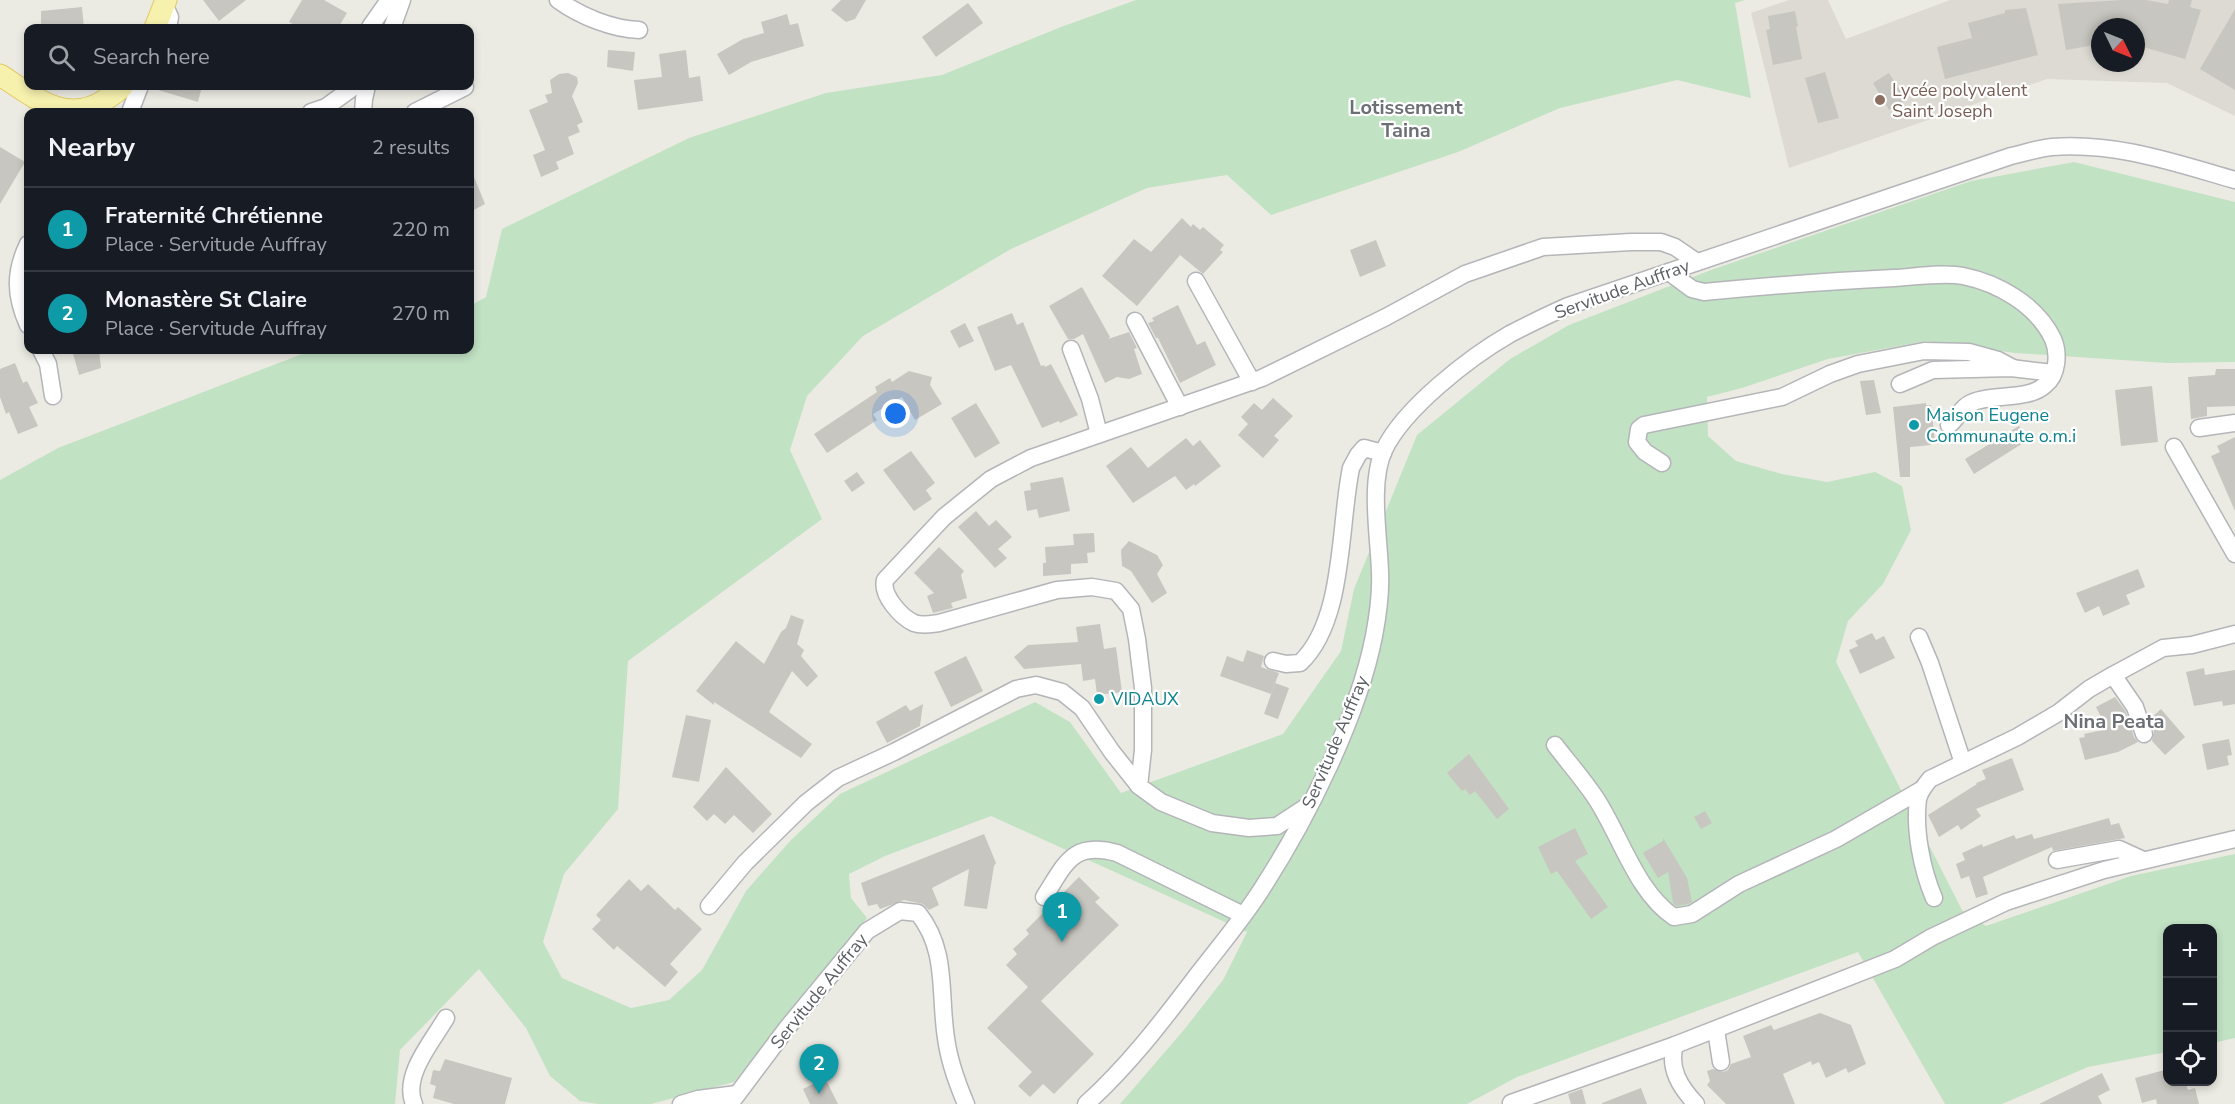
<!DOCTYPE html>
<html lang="en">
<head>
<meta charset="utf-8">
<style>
  body { margin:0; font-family:"Nunito Sans",sans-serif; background:#242831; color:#f1f3f6 }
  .controls { position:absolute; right:18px; bottom:18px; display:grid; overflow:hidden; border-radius:12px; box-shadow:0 3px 9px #0003 }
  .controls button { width:54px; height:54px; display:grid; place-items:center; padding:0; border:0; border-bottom:2px solid #363941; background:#171b24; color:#f1f3f6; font:30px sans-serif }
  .compass { position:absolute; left:2091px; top:18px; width:54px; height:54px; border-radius:50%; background:#171b24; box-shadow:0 3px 9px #0003; rotate:133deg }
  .you { position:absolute; left:896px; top:414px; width:21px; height:21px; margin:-15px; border:4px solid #fff; border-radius:50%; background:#1a73e8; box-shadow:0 0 0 9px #1a73e833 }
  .badge { display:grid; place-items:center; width:39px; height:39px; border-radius:50%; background:#d8563e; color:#fff; font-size:20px; font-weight:700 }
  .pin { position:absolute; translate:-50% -50px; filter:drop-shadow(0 2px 3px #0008) }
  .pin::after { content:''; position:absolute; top:32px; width:21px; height:18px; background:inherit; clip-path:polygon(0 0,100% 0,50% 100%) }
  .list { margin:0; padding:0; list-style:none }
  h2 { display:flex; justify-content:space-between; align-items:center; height:78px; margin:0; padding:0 24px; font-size:26px }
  h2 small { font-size:20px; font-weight:400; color:#9ea1a6 }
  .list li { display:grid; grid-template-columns:39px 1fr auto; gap:18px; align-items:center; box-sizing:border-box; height:84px; padding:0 24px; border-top:2px solid #363941 }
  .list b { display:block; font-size:22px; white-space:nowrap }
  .list p { margin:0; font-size:20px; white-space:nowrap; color:#9ea1a6 }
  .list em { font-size:20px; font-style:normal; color:#9ea1a6 }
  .icon { flex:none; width:33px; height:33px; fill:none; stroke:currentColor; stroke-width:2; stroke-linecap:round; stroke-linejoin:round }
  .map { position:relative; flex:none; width:2235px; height:1104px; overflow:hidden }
  .search { position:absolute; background:#171b24; box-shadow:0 3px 9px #0003; left:24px; top:24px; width:450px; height:66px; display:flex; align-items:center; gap:15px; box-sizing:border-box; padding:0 21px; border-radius:12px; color:#9ea1a6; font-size:22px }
  .panel { position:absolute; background:#171b24; box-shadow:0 3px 9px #0003; left:24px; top:108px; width:450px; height:246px; border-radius:12px }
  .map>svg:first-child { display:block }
</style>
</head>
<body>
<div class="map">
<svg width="2235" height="1104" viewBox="0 0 2235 1104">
  <rect width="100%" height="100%" fill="#ecebe3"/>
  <path fill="#dcdad2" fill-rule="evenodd" d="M1789 0H1828L1846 39 1950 0H2235V116L2167 83 2047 79 1789 168 1751 13ZM2100 27H2136V63H2100Z"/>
  <polygon fill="#c2e2c4" points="1136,0 1745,0 1735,3 1751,98 1677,80 1560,108 1458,152 1271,215 1227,175 1147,188 1011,249 863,336 807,396 790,450 822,519 628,661 618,809 564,874 543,942 562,978 631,1008 669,1000 702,970 746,891 791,840 840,794 1035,702 1070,722 1121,793 1283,734 1341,651 1354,589 1417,435 1510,359 1569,325 1711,270 1971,181 2074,162 2235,202 2235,362 2167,363 2015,353 1926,341 1828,359 1742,388 1707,397 1708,436 1736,461 1782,474 1827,482 1875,472 1902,486 1911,530 1883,584 1848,621 1836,662 1962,910 1986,926 2131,876 2235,854 2235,1038 2213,1043 2212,928 2168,928 2167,1052 2088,1067 2002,1104 1945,1104 1858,952 1517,1077 1467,1104 1120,1104 1183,1031 1223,980 1247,932 991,816 885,856 849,874 851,898 867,918 734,1082 651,1104 598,1104 580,1101 550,1076 526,1028 479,969 400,1050 395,1104 0,1104 0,480 58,448 302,354 336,350 470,350 470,306 486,297 502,229 689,138 826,93 942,75 1061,27"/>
  <g fill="#c8c6c0">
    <polygon points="203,0 246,0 219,21"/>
    <polygon points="302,0 324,0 347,13 338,28 300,28 289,22"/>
    <polygon points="841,0 866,0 855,19 846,22 831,10"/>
    <polygon points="2122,0 2146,0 2168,4 2169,0 2192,0 2190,7 2201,10 2185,59 2136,45 2136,27 2100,27 2100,44 2066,50 2058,4"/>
    <polygon points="968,3 983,23 936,57 922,37"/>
    <polygon points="82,7 84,28 41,28 41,11"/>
    <polygon points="2026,8 2038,55 1945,79 1937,47 1972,38 1968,23 2005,13 2005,10"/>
    <polygon points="2235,9 2235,90 2200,69"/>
    <polygon points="1795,11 1798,26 1796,27 1802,59 1773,65 1766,30 1770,29 1768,16"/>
    <polygon points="787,14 790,25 798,23 804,46 751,62 729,75 717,54 743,39 764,33 761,22"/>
    <polygon points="608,50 635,52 633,71 607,67"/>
    <polygon points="686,50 689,78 700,76 703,101 638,110 634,80 662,77 659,54"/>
    <polygon points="1825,72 1839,118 1818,123 1805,78"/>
    <polygon points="568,73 577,77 578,83 572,96 583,122 577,125 580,132 568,137 574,154 556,162 559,169 541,177 533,155 545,150 529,110 548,102 545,95 552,93 550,80 559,74"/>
    <polygon points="1889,73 1906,100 1889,110 1873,83"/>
    <polygon points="156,86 202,86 198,102 155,89"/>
    <polygon points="0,147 25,162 0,204"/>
    <polygon points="470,167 485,204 470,212"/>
    <polygon points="1182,218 1191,227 1193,224 1200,230 1203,227 1224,245 1220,250 1223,252 1203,274 1180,255 1137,306 1102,276 1134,239 1151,252"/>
    <polygon points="1376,240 1386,266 1360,277 1350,250"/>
    <polygon points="1082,287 1110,337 1108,339 1129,332 1137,348 1134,349 1142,374 1129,379 1117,377 1105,383 1083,334 1074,339 1068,339 1049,306"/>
    <polygon points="1178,305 1197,345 1205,341 1216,365 1180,383 1158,338 1156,338 1148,323 1154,321 1152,318"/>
    <polygon points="1012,313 1017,325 1023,322 1041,366 1044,365 1045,367 1051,364 1078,415 1060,423 1059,421 1042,428 1011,365 995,371 977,327"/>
    <polygon points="965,323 974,341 959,348 950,331"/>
    <polygon points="72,350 99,350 101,368 79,375"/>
    <polygon points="15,363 23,383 27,381 38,403 29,407 38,426 18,434 9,412 6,414 0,397 0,369"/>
    <polygon points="2216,369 2235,369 2235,406 2207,407 2207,416 2191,419 2188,377 2215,375"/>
    <polygon points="909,371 932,377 930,385 942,404 915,420 902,397 873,414 877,420 827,453 814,434 877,392 875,387 890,378 892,382"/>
    <polygon points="1874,380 1881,413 1866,415 1860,381"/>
    <polygon points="2152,386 2158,442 2121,446 2115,390"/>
    <polygon points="1273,398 1293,416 1274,436 1279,440 1263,458 1238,435 1248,424 1241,417 1254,403 1262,410"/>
    <polygon points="976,403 1000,443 975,458 951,418"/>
    <polygon points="1926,403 1926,405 1931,405 1935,442 1930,443 1931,445 1910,447 1910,477 1900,477 1893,407"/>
    <polygon points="2019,426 2028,440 1974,474 1965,459"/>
    <polygon points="2235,437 2235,511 2211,456 2220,452 2217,446"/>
    <polygon points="1186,438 1193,446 1200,440 1221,466 1195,486 1194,484 1186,490 1175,476 1133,503 1106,466 1131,447 1148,468"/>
    <polygon points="911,451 935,483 926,490 932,499 914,511 883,470"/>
    <polygon points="857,472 865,483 852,492 844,481"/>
    <polygon points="1063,477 1070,511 1039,518 1037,509 1027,511 1024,491 1031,490 1030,483"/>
    <polygon points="976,511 989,526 996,520 1012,537 998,549 1007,558 995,568 958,527"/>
    <polygon points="1094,533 1095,552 1087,553 1088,563 1071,564 1071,574 1043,576 1043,563 1046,563 1045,547 1074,545 1073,534"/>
    <polygon points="1129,541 1157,555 1163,565 1157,574 1167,593 1152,603 1131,571 1122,566 1121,550"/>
    <polygon points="939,547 964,571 961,575 967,598 951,603 953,608 933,613 927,596 934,593 914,573"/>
    <polygon points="2138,569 2145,587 2126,595 2130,604 2103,616 2099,606 2085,613 2076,593"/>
    <polygon points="791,615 804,620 797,644 804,650 801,656 818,676 807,687 792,671 769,712 812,744 801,758 714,702 714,705 696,691 736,641 764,664 781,632 786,628"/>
    <polygon points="1100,624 1104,649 1116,647 1122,692 1097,695 1095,679 1083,681 1081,664 1024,669 1014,657 1028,645 1078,642 1076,627"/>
    <polygon points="1872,633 1876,640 1884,636 1895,658 1860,674 1849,650 1858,646 1855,641"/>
    <polygon points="1247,650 1264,656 1261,667 1279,673 1271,694 1220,676 1227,656 1243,662"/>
    <polygon points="966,656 983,691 951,707 934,672"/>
    <polygon points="2204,668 2205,675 2235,670 2235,704 2223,706 2222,701 2194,706 2186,672"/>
    <polygon points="1275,683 1289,688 1278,719 1264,714"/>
    <polygon points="2115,697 2126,712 2134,737 2138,742 2118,752 2085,760 2079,738 2085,737 2084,734 2107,729 2096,707"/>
    <polygon points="923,704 920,726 887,743 876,722 906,705 910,711"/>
    <polygon points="2161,709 2185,737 2165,755 2152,741 2154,731 2150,719"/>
    <polygon points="686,715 711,720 699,782 672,777"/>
    <polygon points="2229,739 2232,755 2227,756 2229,765 2207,770 2202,744"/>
    <polygon points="1469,754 1509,809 1497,819 1475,791 1470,795 1465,789 1462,791 1447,773"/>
    <polygon points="2012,758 2024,790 1976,809 1981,816 1961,830 1958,825 1939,837 1928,815 1977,784 1976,783 1986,779 1982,770"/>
    <polygon points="726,767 772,814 753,833 734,815 725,824 714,814 707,821 693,807"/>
    <polygon points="1705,811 1712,823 1701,829 1694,817"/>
    <polygon points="2109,818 2111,825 2119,823 2125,838 2053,851 2052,847 1983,877 1988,894 1976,898 1969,876 1961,879 1956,864 1965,860 1962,853 1982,844 1983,847 2014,835 2016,839 2032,834 2034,839"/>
    <polygon points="1575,828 1588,854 1575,861 1608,907 1591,919 1557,871 1551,874 1538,847"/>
    <polygon points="984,834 996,863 994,866 987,909 964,906 969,869 932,888 939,905 929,910 923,904 904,900 880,909 877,904 868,906 861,883"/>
    <polygon points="1663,838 1687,878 1692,902 1688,904 1677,906 1673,903 1668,872 1658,878 1643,853 1663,841"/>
    <polygon points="1079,877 1100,898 1095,902 1119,925 1041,1001 1094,1054 1054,1094 1043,1084 1030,1097 1018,1086 1032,1072 987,1028 1028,987 1006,965 1017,954 1013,949 1029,934 1026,930"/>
    <polygon points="629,879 641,891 648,884 675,910 678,907 702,929 670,964 678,972 665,987 617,946 614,950 592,929 601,920 596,915"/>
    <polygon points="1820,1013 1851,1025 1866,1064 1848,1073 1846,1068 1826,1078 1819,1062 1812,1065 1811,1061 1783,1074 1795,1104 1726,1104 1707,1085 1710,1081 1707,1071 1713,1069 1723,1072 1728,1070 1731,1064 1751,1057 1743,1036 1771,1025 1774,1030"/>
    <polygon points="445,1059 512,1078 505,1104 454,1104 433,1098 436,1086 430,1084 433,1070 440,1071"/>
    <polygon points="2168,1069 2168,1082 2185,1082 2188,1090 2195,1088 2199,1104 2157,1104 2156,1099 2142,1103 2135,1078"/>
    <polygon points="2102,1073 2110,1090 2098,1096 2102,1104 2039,1104"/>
    <polygon points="825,1078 838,1104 810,1104 803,1089"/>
    <polygon points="1641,1088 1647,1104 1602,1104 1602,1103"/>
    <polygon points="1582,1089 1586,1104 1571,1104 1568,1094"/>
  </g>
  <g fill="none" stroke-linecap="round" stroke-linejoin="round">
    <defs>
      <g id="minor">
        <path d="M558 0C580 16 612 29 639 30"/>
        <polyline points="164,4 170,17 168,28"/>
        <polyline points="370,27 389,0"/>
        <polyline points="392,28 402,0"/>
        <polyline points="130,112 140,86"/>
        <polyline points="311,112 326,107 355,86"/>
        <polyline points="363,112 364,99 367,86"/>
        <polyline points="415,112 465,87"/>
        <path d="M28 244C14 273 15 296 28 325"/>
        <path d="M1669 272 1692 289 1704 292C1767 286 1830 281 1894 278 1913 277 1945 272 1963 276 1998 283 2037 305 2053 339 2059 353 2058 375 2045 385 2028 401 1992 393 1971 403 1961 407 1958 418 1949 425"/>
        <polyline points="1196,281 1252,382"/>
        <polyline points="1135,321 1180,407"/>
        <polyline points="1071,349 1090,399 1099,434"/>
        <polyline points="41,350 48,364 53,396"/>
        <polyline points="1900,384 1933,370 2011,368 2053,373"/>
        <polyline points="2199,428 2235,423"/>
        <polyline points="2174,447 2235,554"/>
        <polyline points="1662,463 1645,452 1637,442 1639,429 1644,425 1782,397 1830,374 1858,364 1924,351 1969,352 1998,360 2013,368"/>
        <polyline points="1919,637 1930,663 1963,763"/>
        <path d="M1273 661 1286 664 1300 663C1345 621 1339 525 1351 468L1358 455 1364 448 1383 453"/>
        <polyline points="2113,675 2135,707 2144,734"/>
        <path d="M1555 745C1568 762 1583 779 1595 797 1620 834 1636 892 1674 917L1692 914 1739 884 1836 839 1921 790"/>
        <path d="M1309 805 1277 826 1249 828 1212 823 1161 802 1139 786 1143 750V688L1137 639 1131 609 1116 591 1092 587 1057 590 939 623C931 624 922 626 914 623 901 617 881 595 885 580L944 517 991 479 1031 458 1262 378 1386 317 1465 274 1543 247 1631 242H1661L1675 247 1697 262"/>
        <polyline points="2057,860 2119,849 2143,860"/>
        <path d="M1044 897C1066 863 1072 841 1117 853L1243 915"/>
        <path d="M1934 898C1922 870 1914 830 1918 799 1920 791 1925 785 1930 779L2017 737 2058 713 2089 689 2113 675 2163 648 2192 645 2235 634"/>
        <polyline points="709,906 745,863 806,803 838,778 894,752 1016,689 1036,685 1062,692 1082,708 1112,752 1139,786"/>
        <polyline points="1716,1030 1721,1062"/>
        <polyline points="1511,1103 1675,1045"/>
        <path d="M414 1104C402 1076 432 1042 446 1018"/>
        <polyline points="681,1104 698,1099 737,1094"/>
        <path d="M730 1104 787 1028 867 931 900 911 918 913C948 950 939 993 946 1038 949 1061 957 1083 966 1104"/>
        <path d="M1086 1104C1128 1066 1161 1023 1195 978 1218 948 1243 919 1263 887 1308 817 1358 717 1374 636 1378 615 1381 593 1380 572 1379 537 1369 482 1384 450 1404 408 1470 357 1510 334 1529 324 1548 315 1568 306L2011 156C2025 153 2039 148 2052 147 2116 142 2175 163 2235 180"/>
        <path d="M1696 1104C1680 1087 1668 1068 1675 1045L1895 959 1932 937 2006 902 2104 870 2235 839"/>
      </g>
      <g id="major">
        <polyline points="155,28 166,0"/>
        <path d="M0 75C33 96 66 126 105 100 111 95 118 92 123 86"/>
      </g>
    </defs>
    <use href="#minor" stroke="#b4b5b9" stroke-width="19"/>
    <use href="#major" stroke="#e3ca65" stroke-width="23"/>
    <use href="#minor" stroke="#fff" stroke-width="16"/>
    <use href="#major" stroke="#f7f1ae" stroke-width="21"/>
  </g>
  <circle fill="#8d6e63" stroke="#fff" stroke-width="2" cx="1880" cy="100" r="6"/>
  <g fill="#0f9aa8" stroke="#fff" stroke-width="2">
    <circle cx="1914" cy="425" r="6"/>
    <circle cx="1099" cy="699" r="6"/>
  </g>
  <g text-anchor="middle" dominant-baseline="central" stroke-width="4.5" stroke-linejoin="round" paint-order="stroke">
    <g font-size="18" fill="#785e54" stroke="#fff" text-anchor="start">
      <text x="1892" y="90">Lycée polyvalent<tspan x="1892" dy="21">Saint Joseph</tspan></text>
    </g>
    <g font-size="18" fill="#5b5e62" stroke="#fff">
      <text transform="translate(1622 289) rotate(-20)">Servitude Auffray</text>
      <text transform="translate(1335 742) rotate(-67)">Servitude Auffray</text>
      <text transform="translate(819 991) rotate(-51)">Servitude Auffray</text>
    </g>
    <g font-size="18" fill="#0d838f" stroke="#fff" text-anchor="start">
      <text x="1926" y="415">Maison Eugene<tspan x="1926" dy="21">Communaute o.m.i</tspan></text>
      <text x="1111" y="699">VIDAUX</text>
    </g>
    <g font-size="20" font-weight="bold" fill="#6c7074" stroke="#fff">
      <text x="1406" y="107">Lotissement<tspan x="1406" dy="23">Taina</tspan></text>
      <text x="2114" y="721">Nina Peata</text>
    </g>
  </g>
</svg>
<div class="controls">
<button>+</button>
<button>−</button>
<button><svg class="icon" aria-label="locate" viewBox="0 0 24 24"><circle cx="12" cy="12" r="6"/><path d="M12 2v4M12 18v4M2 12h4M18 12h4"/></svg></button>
</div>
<svg class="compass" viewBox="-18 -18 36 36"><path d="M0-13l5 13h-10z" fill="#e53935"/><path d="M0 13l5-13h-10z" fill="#9ea1a6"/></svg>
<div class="you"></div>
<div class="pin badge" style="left:1062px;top:942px;background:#0f9aa8">1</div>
<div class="pin badge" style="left:819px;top:1094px;background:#0f9aa8">2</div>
<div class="search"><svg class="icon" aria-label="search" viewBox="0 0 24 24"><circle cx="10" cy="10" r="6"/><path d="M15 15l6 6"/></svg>Search here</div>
<section class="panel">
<h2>Nearby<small>2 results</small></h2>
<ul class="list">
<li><span class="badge" style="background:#0f9aa8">1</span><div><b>Fraternité Chrétienne</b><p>Place · Servitude Auffray</p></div><em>220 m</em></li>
<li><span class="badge" style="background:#0f9aa8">2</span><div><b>Monastère St Claire</b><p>Place · Servitude Auffray</p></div><em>270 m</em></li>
</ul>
</section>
</div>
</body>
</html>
